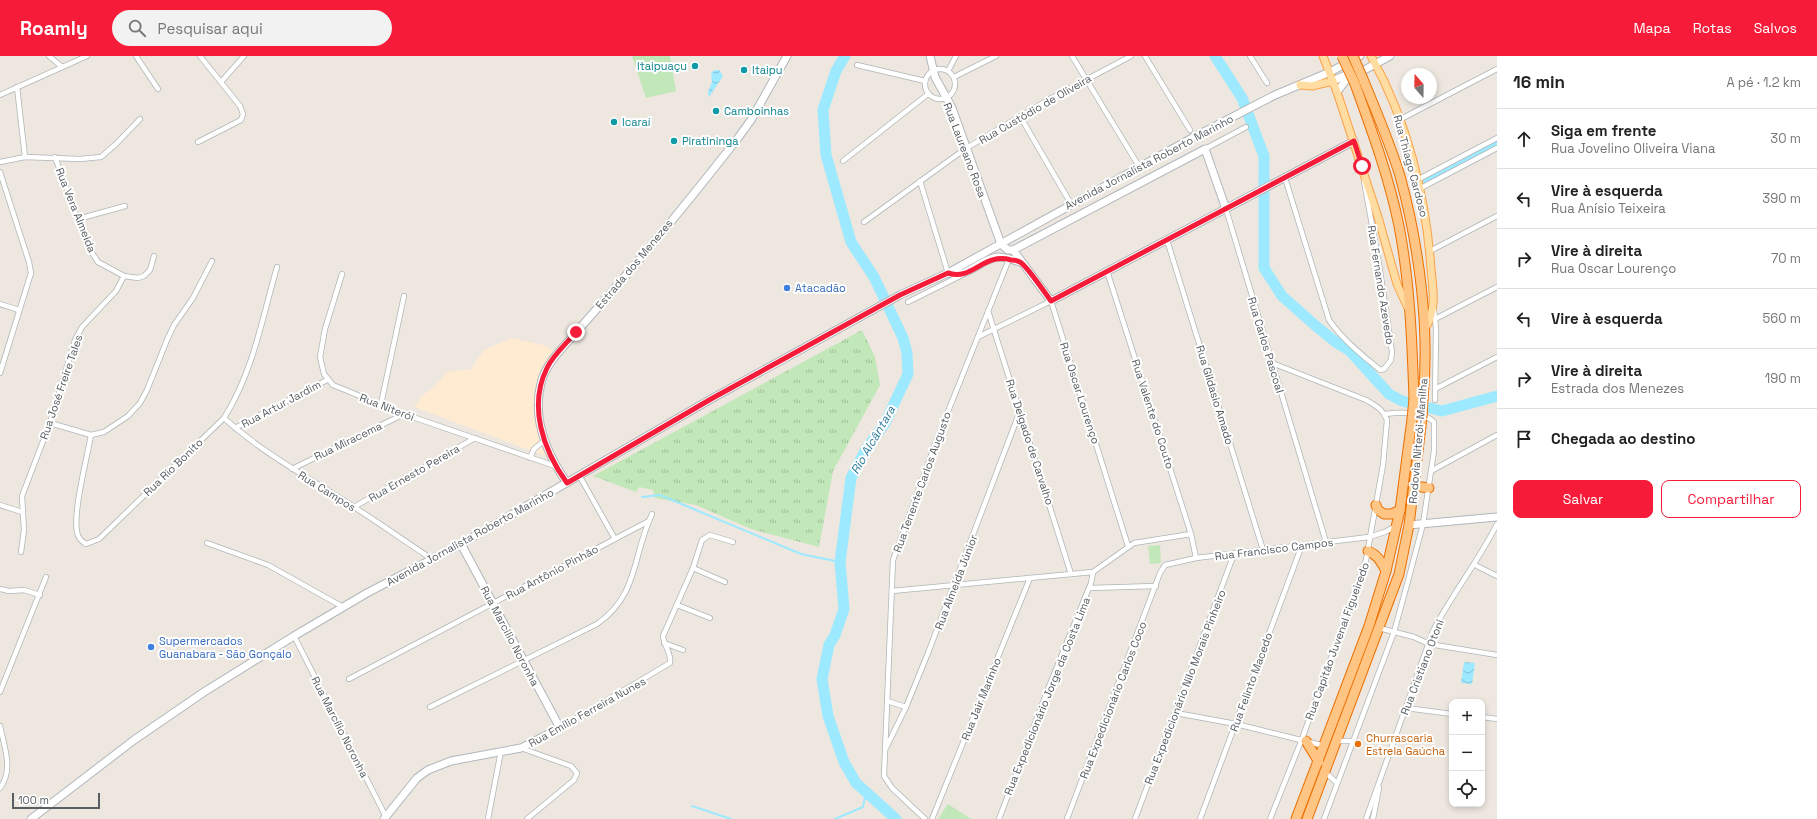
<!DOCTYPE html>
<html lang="pt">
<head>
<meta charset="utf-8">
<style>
  body { margin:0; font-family:"Space Grotesk",sans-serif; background:#f2f2f2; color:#222 }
  .controls { position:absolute; right:12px; bottom:12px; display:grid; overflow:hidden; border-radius:8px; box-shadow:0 2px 6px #0003 }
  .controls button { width:36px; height:36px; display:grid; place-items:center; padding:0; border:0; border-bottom:1px solid #e0e0e0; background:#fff; color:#222; font:20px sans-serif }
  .compass { position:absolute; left:1401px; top:12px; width:36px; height:36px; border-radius:50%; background:#fff; box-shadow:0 2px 6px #0003; rotate:340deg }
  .scale { position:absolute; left:12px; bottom:10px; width:88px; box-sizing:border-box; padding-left:4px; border:2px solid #585e62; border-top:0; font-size:11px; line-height:14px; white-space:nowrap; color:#585e62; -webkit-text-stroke:3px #fff; paint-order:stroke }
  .stop { position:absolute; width:12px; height:12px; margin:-9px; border:3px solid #f61b39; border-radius:50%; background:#fff }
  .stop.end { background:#f61b39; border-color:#fff; box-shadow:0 1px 4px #0008 }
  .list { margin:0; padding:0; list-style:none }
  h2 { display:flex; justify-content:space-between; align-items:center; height:52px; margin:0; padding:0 16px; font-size:17px }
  h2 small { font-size:13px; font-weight:400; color:#767676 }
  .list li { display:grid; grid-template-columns:26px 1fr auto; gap:12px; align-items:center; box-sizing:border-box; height:60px; padding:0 16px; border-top:1px solid #e0e0e0 }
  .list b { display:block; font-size:15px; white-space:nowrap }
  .list p { margin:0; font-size:13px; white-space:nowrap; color:#767676 }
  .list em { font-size:13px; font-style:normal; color:#767676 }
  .actions { display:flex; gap:8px; padding:12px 16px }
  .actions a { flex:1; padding:9px 0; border:1px solid #f61b39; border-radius:8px; text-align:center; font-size:14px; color:#f61b39 }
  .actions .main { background:#f61b39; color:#fff }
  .icon { flex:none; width:22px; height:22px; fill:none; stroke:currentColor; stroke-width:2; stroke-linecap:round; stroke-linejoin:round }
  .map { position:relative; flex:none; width:1497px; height:763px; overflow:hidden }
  header { display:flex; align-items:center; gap:24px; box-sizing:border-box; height:56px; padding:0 20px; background:#f61b39; color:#fff }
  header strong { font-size:19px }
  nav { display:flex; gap:22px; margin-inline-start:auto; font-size:14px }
  .search { width:280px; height:36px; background:#f2f2f2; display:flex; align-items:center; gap:10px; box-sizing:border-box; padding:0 14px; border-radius:22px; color:#767676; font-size:15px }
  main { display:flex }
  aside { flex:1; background:#fff }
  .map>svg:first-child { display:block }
</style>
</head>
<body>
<header>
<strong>Roamly</strong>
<div class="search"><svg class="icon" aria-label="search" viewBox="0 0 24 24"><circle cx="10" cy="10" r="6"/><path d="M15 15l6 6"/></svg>Pesquisar aqui</div>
<nav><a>Mapa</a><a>Rotas</a><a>Salvos</a></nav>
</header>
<main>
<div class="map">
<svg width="1497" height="763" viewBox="0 0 1497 763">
  <defs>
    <pattern id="grass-tufts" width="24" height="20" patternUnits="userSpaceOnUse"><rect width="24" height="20" fill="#c2e7b9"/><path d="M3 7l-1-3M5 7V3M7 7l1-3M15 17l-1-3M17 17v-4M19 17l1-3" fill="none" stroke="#a0be9a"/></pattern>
    <pattern id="water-waves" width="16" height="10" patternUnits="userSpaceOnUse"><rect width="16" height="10" fill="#9de9ff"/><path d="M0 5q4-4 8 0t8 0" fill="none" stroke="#83c0d2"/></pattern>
  </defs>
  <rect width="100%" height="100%" fill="#ede7df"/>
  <polygon fill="#ffebd2" points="512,282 547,290 557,299 543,326 539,348 551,402 414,351 422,340 436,329 447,316 471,313 484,294"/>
  <polygon fill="url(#grass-tufts)" points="862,274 875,301 880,329 833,415 819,491 751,473 696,449 655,442 653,434 639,431 636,436 593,420"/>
  <g fill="#c2e7b9">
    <polygon points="632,0 670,0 676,35 646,42"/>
    <polygon points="1160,489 1161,507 1150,508 1148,490"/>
    <polygon points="948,748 971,763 938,763"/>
  </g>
  <g fill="url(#water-waves)">
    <polygon points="715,14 719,14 723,20 709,41 708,36 712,26 711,17"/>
    <polygon points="1464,606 1475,607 1472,628 1461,627"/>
  </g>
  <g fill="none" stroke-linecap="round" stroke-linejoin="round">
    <g stroke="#9de9ff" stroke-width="2">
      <polyline points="642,441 660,439 801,498 840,506"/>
      <polyline points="692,750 731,763"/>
      <polyline points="835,763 863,751 866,736"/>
    </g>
    <g stroke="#9de9ff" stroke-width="11">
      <polyline points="845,0 836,15 823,54 826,99 851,186 874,221 903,282 907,297 908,318 885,367 865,395 851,422 840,506 844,553 835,579 829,589 822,623 828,660 844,706 856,727 896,763"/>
      <polyline points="1215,0 1242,42 1264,100 1264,212 1282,240 1317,271 1337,287 1349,294 1389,338 1402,345 1442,355 1497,340"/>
      <polyline points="1424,124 1497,87"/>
    </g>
    <defs>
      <g id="street">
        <polyline points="49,0 62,11"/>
        <polyline points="136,0 158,33"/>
        <polyline points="1072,0 1140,112"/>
        <polyline points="1145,0 1190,74"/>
        <polyline points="1250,0 1267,27"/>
        <polyline points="857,9 925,25"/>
        <circle cx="940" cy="28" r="15"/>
        <polyline points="948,15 956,0"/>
        <polyline points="954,21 996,0"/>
        <polyline points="221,26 244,0"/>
        <polyline points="17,31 25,101"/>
        <polyline points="0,39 87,0"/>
        <polyline points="1020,60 1071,148"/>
        <polyline points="1399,64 1497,13"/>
        <polyline points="198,86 241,64 243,58 240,50 200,0"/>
        <polyline points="1205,93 1246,71"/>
        <polyline points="55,101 87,189 98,206 124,220 138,222 144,220 150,214 154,200"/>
        <polyline points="843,105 928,38"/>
        <polyline points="0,106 25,101 80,103 101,101 116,88 140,63"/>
        <polyline points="0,116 29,206 31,217 0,317"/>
        <path d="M1285 122 1329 264C1342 283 1362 299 1380 314L1384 313 1391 304 1392 296 1379 208 1364 125"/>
        <polyline points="1417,124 1497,82"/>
        <polyline points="920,125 948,217"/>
        <polyline points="1419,133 1497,92"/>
        <polyline points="1226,153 1326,486"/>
        <polyline points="78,163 125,150"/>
        <polyline points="864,166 965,93 1048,44 1131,0"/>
        <polyline points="1167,184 1263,494"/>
        <polyline points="1430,195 1497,160"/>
        <polyline points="1107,215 1191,478 1196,502"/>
        <polyline points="342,218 325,273 320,301 324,318 333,329 404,358 555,410"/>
        <polyline points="908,246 962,219"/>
        <polyline points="0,248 19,254"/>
        <polyline points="1434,254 1436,273 1435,344"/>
        <polyline points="988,255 1071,518"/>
        <polyline points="1435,263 1497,231"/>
        <polyline points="978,281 1051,245 1128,490"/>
        <polyline points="1435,333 1497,301"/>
        <polyline points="381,348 404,240"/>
        <path d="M224 362C258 393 297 415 335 439 368 459 400 482 432 503"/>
        <polyline points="50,367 91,379 104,376 128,360 140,347 147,334 167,284 174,269 193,242 212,205"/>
        <polyline points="235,372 327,324"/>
        <path d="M91 379C87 402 73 455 77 476 78 482 81 485 86 488L99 483 224 362C253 316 262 263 277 211"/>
        <polyline points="530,402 534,393 544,385"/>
        <polyline points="292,413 404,358"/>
        <polyline points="1431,415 1497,379"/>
        <polyline points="579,419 615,483"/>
        <polyline points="0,449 22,456"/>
        <polyline points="354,451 475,382"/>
        <polyline points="207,487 268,509 343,551"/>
        <polyline points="21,496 24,474 22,440 50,367 75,284 82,271 116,235 124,220"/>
        <polyline points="1475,509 1497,520"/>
        <polyline points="693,512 725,526"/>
        <polyline points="1090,532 1156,530"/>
        <polyline points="0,533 9,535 24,534 40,539"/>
        <polyline points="892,535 1093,516 1134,487 1191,478"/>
        <polyline points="677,549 710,562"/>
        <polyline points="1379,572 1414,581 1429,588 1497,599"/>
        <polyline points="294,580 386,761"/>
        <polyline points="664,587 683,594"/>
        <polyline points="349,623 649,465"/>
        <polyline points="0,636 46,521"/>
        <polyline points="887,645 906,651"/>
        <path d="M430 651 597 568C639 539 632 500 652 458"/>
        <polyline points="1406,652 1452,658"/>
        <polyline points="1176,657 1236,668 1325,690"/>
        <polyline points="1482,661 1497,663"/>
        <path d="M0 670C4 690 14 714 0 732"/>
        <path d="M560 672 670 607C672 598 664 590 663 580L693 512 702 484 710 479 733 486"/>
        <polyline points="1336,685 1354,685"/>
        <polyline points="521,692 571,710 577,717 574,724 527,763"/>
        <polyline points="886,692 906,651 928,597 1020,355"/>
        <polyline points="1325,716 1337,727"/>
        <polyline points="488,763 501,695"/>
        <polyline points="925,763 892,732 884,720 893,504 937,383 1009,203"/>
        <polyline points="932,763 1030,522"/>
        <polyline points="999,763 1048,633 1091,527 1093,516"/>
        <polyline points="1067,763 1160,517 1165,509 1196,502 1369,481 1385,476 1396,470"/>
        <polyline points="1135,763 1234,498"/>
        <polyline points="1200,763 1302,489"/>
        <path d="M1270 763 1302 683 1366 504 1383 409 1387 364C1383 353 1376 350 1366 344L1272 307"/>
        <path d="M1324 763 1394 576 1408 525 1423 468 1434 395V366C1423 355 1400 356 1385 358"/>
        <path d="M1366 763 1433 575C1452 538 1478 506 1497 468"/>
        <polyline points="1373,763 1379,732"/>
      </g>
      <g id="secondary">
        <polyline points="930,0 935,21 952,52 1001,188 1008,194 1013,194 1205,93 1226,153"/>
        <polyline points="1333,25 1350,17"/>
        <polyline points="1337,36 1346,24 1390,0"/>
        <polyline points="1013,194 1051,245 1354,85"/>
        <path d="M948 217C968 223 979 203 998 201 1006 201 1013 204 1020 206"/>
        <path d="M567 427C547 398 532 362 541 327 546 306 565 290 579 273 595 255 611 237 627 218 665 174 702 128 738 82L751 64 787 0"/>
        <polyline points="1409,469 1497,461"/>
        <polyline points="31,763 134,684 204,636 294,580 367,537 461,488 711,343 900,239 948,217 1194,81 1275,39 1330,16 1360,0"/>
        <polyline points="384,763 417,722 428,714 451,705 521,692 560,672 461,488"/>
      </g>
      <g id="primary">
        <polyline points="1323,0 1337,36 1378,161 1397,228 1408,252"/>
        <path d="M1371 0C1407 64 1426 140 1431 213 1433 235 1437 252 1425 273"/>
        <polyline points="1300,29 1312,30 1333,25"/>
      </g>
      <g id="highway">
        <path d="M1363 23C1376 55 1390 87 1400 120 1419 189 1430 272 1423 343"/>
        <path d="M1355 28C1372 75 1389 121 1399 170 1410 227 1412 285 1414 343"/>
        <polyline points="1414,430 1429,432"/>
        <polyline points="1376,449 1378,454 1384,458 1392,458 1400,454"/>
        <path d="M1368 495C1378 499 1381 506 1386 515"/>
        <polyline points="1306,685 1319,706"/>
        <polyline points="1296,763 1369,570 1386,515 1400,454 1412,363"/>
        <polyline points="1307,763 1399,518 1409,469 1422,362"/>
      </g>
    </defs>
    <use href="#street" stroke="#b0b5b8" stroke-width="6"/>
    <use href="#secondary" stroke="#b1b7bc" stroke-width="9"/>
    <use href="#primary" stroke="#fca349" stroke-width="9"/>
    <use href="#highway" stroke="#ec6f00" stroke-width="11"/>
    <use href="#street" stroke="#fff" stroke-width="4.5"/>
    <use href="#secondary" stroke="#fff" stroke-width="7"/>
    <use href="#primary" stroke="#ffdca2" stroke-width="7"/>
    <use href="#highway" stroke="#ffc584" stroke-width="9"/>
    <defs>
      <g id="highway-bridge">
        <polyline points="1342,0 1355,28"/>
        <polyline points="1353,0 1363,23"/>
        <polyline points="1422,362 1423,343"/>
        <polyline points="1412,363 1414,343"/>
      </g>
    </defs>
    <use href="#highway-bridge" stroke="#ec6f00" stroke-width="11" stroke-linecap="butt"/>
    <use href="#highway-bridge" stroke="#ffc584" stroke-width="9"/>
  </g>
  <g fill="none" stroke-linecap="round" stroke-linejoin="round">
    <path stroke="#f61b39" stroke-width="5" d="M576 276C567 287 553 299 547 312 528 350 543 394 567 427L711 343 900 239 948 217C973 225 983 196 1011 204 1014 204 1018 205 1020 206 1027 210 1045 237 1051 245L1354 85 1362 110"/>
  </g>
  <g fill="#0f9aa8" stroke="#fff" stroke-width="1.5">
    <circle cx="695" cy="10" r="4"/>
    <circle cx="744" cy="14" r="4"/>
    <circle cx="716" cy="55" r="4"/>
    <circle cx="614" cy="66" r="4"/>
    <circle cx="674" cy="85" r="4"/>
  </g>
  <g fill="#3f7fe0" stroke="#fff" stroke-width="1.5">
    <circle cx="787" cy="232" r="4"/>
    <circle cx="151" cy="591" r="4"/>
  </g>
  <circle fill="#e8710a" stroke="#fff" stroke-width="1.5" cx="1358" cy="688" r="4"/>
  <g text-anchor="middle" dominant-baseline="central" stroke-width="4" stroke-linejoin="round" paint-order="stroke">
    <g font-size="11" fill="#0d838f" stroke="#fff" text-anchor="start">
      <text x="687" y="10" text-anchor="end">Itaipuaçu</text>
      <text x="752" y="14">Itaipu</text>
      <text x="724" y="55">Camboinhas</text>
      <text x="622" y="66">Icaraí</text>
      <text x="682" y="85">Piratininga</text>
    </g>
    <g font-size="11" fill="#585e62" stroke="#fff">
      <text transform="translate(1035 53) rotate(-30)">Rua Custódio de Oliveira</text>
      <text transform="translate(965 94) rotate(69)">Rua Laureano Rosa</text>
      <text transform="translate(1149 106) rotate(-28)">Avenida Jornalista Roberto Marinho</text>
      <text transform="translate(1411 110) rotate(75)">Rua Thiago Cardoso</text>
      <text transform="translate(76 154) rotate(68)">Rua Vera Almeida</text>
      <text transform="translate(634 208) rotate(-50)">Estrada dos Menezes</text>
      <text transform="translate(1381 229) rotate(81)">Rua Fernando Azevedo</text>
      <text transform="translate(1266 289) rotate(73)">Rua Carlos Pascoal</text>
      <text transform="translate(61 331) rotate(-71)">Rua José Freire Tales</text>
      <text transform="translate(1080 337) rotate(72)">Rua Oscar Lourenço</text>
      <text transform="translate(1215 339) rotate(73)">Rua Gildasio Amado</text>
      <text transform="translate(281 348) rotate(-28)">Rua Artur Jardim</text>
      <text transform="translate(387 351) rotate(21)">Rua Niterói</text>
      <text transform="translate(1153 358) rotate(72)">Rua Valente do Couto</text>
      <text transform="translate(348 385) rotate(-26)">Rua Miracema</text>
      <text transform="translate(1418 385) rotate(-85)">Rodovia Niterói-Manilha</text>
      <text transform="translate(1030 386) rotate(72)">Rua Delgado de Carvalho</text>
      <text transform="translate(173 411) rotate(-44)">Rua Rio Bonito</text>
      <text transform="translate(414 417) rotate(-30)">Rua Ernesto Pereira</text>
      <text transform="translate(922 426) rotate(-70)">Rua Tenente Carlos Augusto</text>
      <text transform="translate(327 435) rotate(32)">Rua Campos</text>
      <text transform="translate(470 481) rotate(-29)">Avenida Jornalista Roberto Marinho</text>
      <text transform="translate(1274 493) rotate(-7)">Rua Francisco Campos</text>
      <text transform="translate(552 516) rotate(-28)">Rua Antônio Pinhão</text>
      <text transform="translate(956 526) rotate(-69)">Rua Almeida Júnior</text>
      <text transform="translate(510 580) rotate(62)">Rua Marcilio Noronha</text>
      <text transform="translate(1337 585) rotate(-70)">Rua Capitão Juvenal Figueiredo</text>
      <text transform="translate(1422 611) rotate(-69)">Rua Cristiano Otoni</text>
      <text transform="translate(1251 626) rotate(-70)">Rua Felinto Macedo</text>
      <text transform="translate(1185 631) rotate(-69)">Rua Expedicionário Nilo Morais Pinheiro</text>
      <text transform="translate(1047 640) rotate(-68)">Rua Expedicionário Jorge da Costa Lima</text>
      <text transform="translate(981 643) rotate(-68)">Rua Jair Marinho</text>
      <text transform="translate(1113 644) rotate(-69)">Rua Expedicionário Carlos Coco</text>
      <text transform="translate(587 656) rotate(-29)">Rua Emílio Ferreira Nunes</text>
      <text transform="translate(340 671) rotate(63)">Rua Marcílio Noronha</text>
    </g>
    <g font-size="11" fill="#366cbe" stroke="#fff" text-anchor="start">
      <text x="795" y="232">Atacadão</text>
      <text x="159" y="585">Supermercados<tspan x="159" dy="13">Guanabara - São Gonçalo</tspan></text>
    </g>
    <g font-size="11" fill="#c56008" stroke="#fff" text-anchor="start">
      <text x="1366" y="682">Churrascaria<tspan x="1366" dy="13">Estrela Gaúcha</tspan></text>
    </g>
    <g font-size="12" font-style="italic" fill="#2e7c9c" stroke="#fff">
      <text transform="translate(873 384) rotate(-60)">Rio Alcântara</text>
    </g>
  </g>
</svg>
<div class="controls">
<button>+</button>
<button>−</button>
<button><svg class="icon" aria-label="locate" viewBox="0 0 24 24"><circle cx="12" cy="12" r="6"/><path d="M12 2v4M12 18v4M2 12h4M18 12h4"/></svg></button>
</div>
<svg class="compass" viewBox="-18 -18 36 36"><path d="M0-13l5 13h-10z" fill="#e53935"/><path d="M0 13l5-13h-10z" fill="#767676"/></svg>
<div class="scale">100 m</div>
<div class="stop" style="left:1362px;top:110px"></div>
<div class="stop end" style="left:576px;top:276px"></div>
</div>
<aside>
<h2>16 min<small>A pé · 1.2 km</small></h2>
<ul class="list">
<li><svg class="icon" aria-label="ahead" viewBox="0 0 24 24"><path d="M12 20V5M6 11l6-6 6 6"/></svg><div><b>Siga em frente</b><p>Rua Jovelino Oliveira Viana</p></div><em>30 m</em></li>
<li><svg class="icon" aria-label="left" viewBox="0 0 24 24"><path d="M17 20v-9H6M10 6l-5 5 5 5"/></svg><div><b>Vire à esquerda</b><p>Rua Anísio Teixeira</p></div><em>390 m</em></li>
<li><svg class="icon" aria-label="right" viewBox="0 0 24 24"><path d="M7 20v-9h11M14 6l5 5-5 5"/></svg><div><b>Vire à direita</b><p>Rua Oscar Lourenço</p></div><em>70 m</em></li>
<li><svg class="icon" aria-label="left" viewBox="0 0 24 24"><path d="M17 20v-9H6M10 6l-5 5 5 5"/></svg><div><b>Vire à esquerda</b></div><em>560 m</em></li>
<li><svg class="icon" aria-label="right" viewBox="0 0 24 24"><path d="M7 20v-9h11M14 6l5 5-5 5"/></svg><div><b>Vire à direita</b><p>Estrada dos Menezes</p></div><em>190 m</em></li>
<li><svg class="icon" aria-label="arrive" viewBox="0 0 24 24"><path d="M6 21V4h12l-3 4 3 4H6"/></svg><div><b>Chegada ao destino</b></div></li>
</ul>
<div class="actions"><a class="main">Salvar</a><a>Compartilhar</a></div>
</aside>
</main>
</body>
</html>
